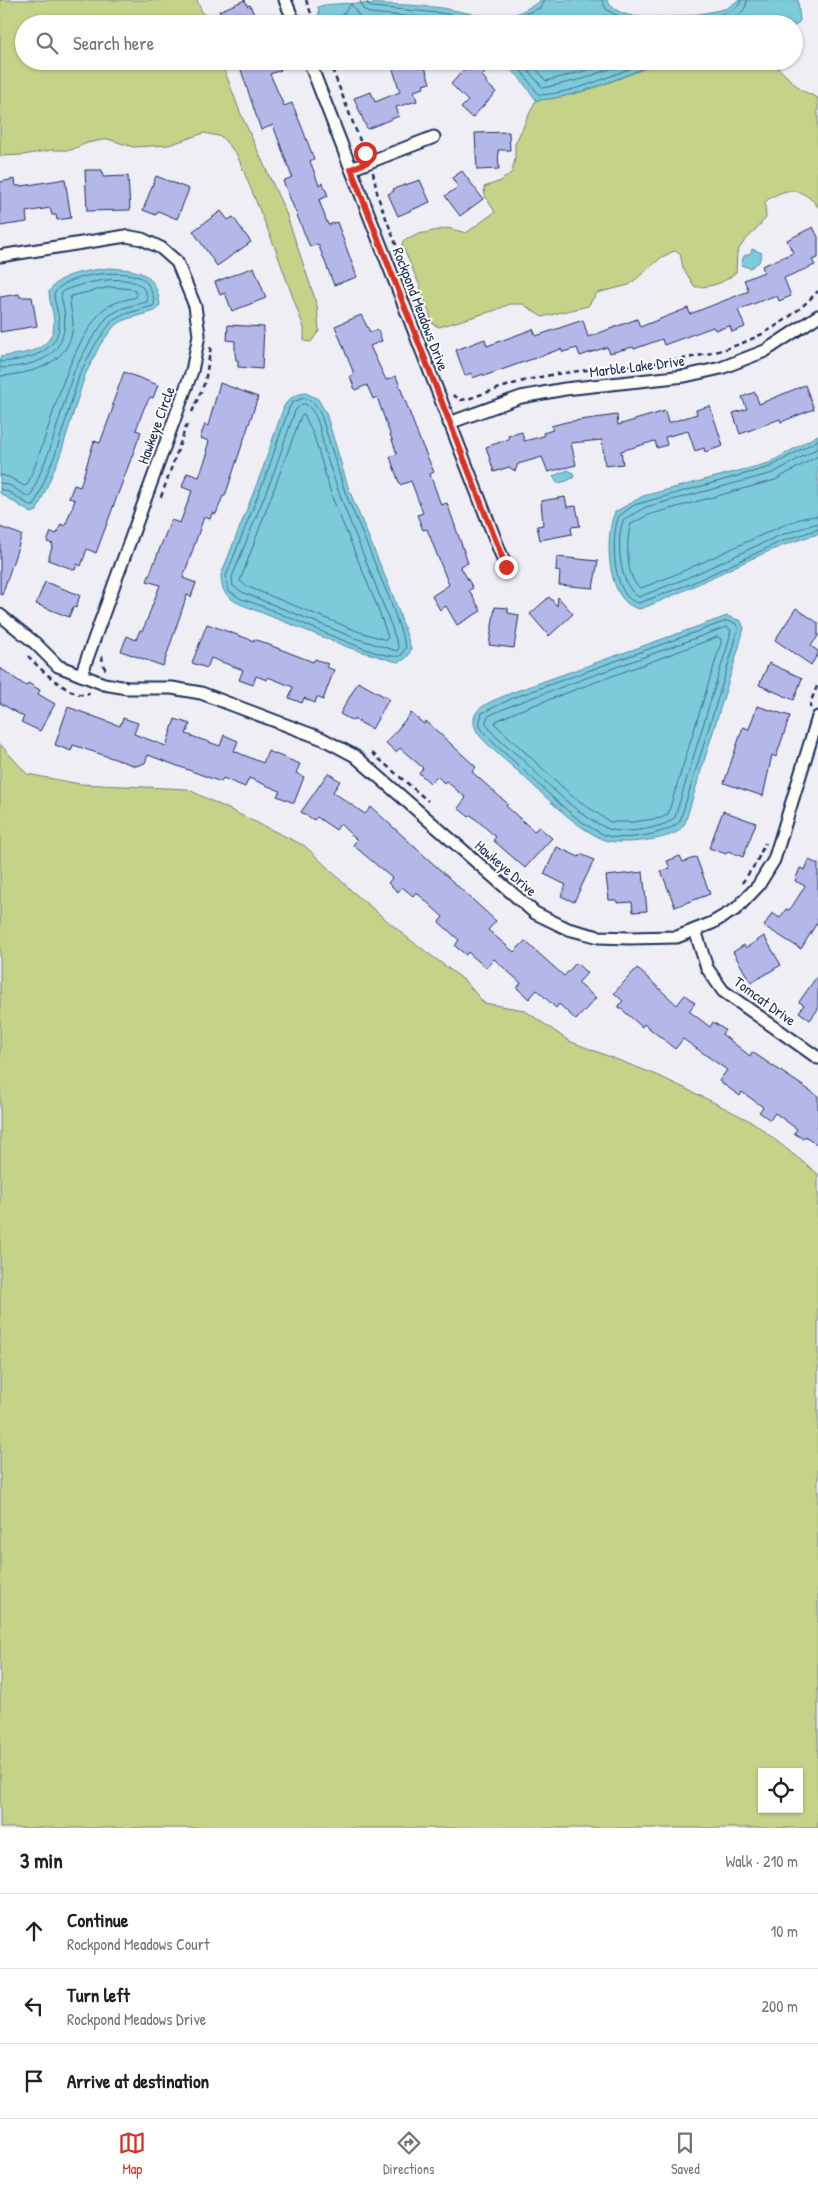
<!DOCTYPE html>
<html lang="en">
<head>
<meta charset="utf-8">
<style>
  body { margin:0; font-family:"Patrick Hand",sans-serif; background:#f2f2f2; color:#202124 }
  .controls { position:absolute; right:15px; bottom:15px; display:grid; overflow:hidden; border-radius:0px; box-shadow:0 1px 4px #0004 }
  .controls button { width:45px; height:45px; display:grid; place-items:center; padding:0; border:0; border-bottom:1px solid #e0e0e0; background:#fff; color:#202124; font:25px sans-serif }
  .stop { position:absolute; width:15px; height:15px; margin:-11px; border:4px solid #d93025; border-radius:50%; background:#fff }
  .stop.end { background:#d93025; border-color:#fff; box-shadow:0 1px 5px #0008 }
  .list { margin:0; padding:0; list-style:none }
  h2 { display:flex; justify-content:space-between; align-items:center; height:65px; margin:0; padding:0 20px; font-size:21px }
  h2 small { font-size:16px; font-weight:400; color:#757577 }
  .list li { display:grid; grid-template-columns:32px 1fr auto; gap:15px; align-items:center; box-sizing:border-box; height:75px; padding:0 20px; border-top:1px solid #e0e0e0 }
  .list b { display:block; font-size:19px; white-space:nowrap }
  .list p { margin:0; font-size:16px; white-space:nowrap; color:#757577 }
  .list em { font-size:16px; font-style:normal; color:#757577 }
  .icon { flex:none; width:28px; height:28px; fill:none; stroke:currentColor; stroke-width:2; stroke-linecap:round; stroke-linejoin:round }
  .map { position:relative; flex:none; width:818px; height:1828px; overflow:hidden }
  .search { position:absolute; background:#fff; box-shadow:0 1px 4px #0004; left:15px; right:15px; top:15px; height:55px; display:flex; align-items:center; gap:12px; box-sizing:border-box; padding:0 18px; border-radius:28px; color:#757577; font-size:19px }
  .sheet { height:290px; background:#fff }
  nav { display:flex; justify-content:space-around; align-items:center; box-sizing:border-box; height:70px; border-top:1px solid #e0e0e0; background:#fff; font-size:14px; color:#757577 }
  nav a { display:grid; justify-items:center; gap:2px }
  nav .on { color:#d93025 }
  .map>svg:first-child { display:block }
</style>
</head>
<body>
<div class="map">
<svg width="818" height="1828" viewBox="0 0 818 1828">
  <rect width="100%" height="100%" fill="#efeef4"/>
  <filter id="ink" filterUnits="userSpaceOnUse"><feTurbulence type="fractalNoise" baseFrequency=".02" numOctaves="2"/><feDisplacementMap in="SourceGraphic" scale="10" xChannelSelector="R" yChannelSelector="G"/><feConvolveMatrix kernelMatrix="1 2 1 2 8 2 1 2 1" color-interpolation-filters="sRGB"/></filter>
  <g filter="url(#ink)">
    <g fill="#c4d388" stroke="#708173" fill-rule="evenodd">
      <polygon points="0,0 197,0 207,24 24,24 24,61 221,61 240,112 286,213 317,305 319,331 311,342 304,341 304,328 274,245 237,155 222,137 204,133 169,145 133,147 108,139 87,143 71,150 51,150 24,155 0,156"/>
      <path d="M664 61H776L774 64 801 90 818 98V207C803 187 785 186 765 202L766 218 743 243 737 252 736 272C724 283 713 287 695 287L683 268 680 253 674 251 662 257 629 285 597 293 588 306 542 317 523 304H510L496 310 439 327 433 324 420 286 402 245 403 241 419 234 448 228 466 233 495 212 485 196 484 187 501 181 512 172 515 158V144L536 100C580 98 623 76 664 61Z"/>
      <path d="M0 744 27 774 80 784 187 789 305 846 353 892 409 939 464 980 484 1003 524 1010 569 1041 657 1075 711 1101 754 1123 818 1174V1828H0ZM762 1772H799V1809H762Z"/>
    </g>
    <g fill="#7ccada" stroke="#558ca8">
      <path d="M540 0H607C621 30 698 15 724 9 730 8 735 1 740 0 759 0 780 0 798 0L800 21 794 27V24H324L319 15 318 7C329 0 423 5 442 8 461 11 480 17 499 18 511 19 527 8 538 3Z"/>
      <path d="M500 61H664C622 75 580 98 536 100L518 76Z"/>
      <polygon points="752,249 762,253 759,262 750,268 741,265 744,256 751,253"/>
      <path d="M109 268C138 270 156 271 160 305L155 311 127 319 115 325 100 345 85 375 61 453 38 508 37 511 31 513 0 493V357C22 353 53 353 54 323 54 312 49 302 49 292 60 272 89 271 109 268Z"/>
      <path d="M306 393 318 399 326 413 349 490 394 598 411 648C409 657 406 660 397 662L350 648 240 604C226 597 221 591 221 575L263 468 284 406C290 397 296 394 306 393Z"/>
      <path d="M818 435V534C756 551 700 587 640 609 606 604 604 536 615 512L643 496 769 463Z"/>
      <polygon points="568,470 573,473 574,477 567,481 557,483 553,476"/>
      <path d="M727 616 741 621 744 628 739 647 685 823C683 826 680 830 677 832 664 840 616 846 602 839 571 824 545 796 519 772 506 761 491 749 480 736 476 731 473 725 474 718 477 704 499 699 511 693Z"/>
    </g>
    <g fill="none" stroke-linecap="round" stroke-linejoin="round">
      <g stroke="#426d90" stroke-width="1">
        <polyline points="360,0 363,9 369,13 439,19 464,24"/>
        <polyline points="367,0 368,5 372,7 440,13 501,23 540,8 544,0"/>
        <path d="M602 0 606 9C623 21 643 23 664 24"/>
        <polyline points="342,24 341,17 351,4 359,16 367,21 413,24"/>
        <path d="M666 24C681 22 739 18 741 0"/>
        <path d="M706 24C721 21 746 20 747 0"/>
        <path d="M508 61 522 72 539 95C577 93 614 74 649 61"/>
        <polyline points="518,61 526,68 543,88 583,79 630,61"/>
        <polyline points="530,61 546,81 581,72 609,61"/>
        <path d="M0 362C26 360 61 354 59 320 58 311 54 302 54 294 63 274 121 269 139 277 145 279 149 285 151 291 153 297 156 301 153 306L125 314 112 321 96 343 80 373 56 452 34 506H31L9 492 0 489"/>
        <path d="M0 368C40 366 70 355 64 309 63 302 59 297 63 291 82 282 150 266 147 302L123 308 108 316 91 340 74 371 50 449 31 496 28 497 11 486 0 483"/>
        <path d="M0 376C33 374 73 363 73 322 73 314 68 303 71 296L110 287 133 289 137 294 136 297C125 300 114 302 104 309 99 313 96 319 92 324 59 372 51 432 27 485L24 486 9 477 0 475"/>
        <path d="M305 398 314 403 321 415 345 492 390 600 406 647 401 656C377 662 274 607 241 599L228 590 226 576 268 470 289 408 293 402Z"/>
        <path d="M305 404C321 413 321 440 326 455 347 521 377 583 399 648L397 651 355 638 244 593 233 586 232 577 274 472 295 411 300 405Z"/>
        <polygon points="304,414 314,436 332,497 377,606 388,637 386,640 357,631 246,586 240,581 301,416"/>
        <path d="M818 440 770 467 634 505 619 516C610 535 612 600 639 603L690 584 780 542 818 529"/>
        <path d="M818 448 773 473 646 507 624 519C615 536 619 588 639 597L687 578 778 536 818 523"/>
        <path d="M818 456 775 480 648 515 631 524C626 538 625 581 641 588 683 573 723 552 764 534 780 527 800 516 818 516"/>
        <path d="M727 621 735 623 738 628 734 646 680 821C670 834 621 842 605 835 574 822 544 788 519 766 506 753 488 741 479 725L482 713 513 698Z"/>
        <path d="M727 627 731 630 728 644 675 817C666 829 619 835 606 828 573 812 547 783 521 758 509 748 493 737 486 723L487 718 490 715 515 704Z"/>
        <polygon points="718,637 721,639 721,643 668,814 661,818 633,822 610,822 572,796 495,724 496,721 518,711"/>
      </g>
    </g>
    <g fill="#b5b7e9" stroke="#1b2f5e">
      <polygon points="245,0 247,6 250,5 258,24 224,24 219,11"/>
      <polygon points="238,61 277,61 281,70 270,74 284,106 292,103 301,125 314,159 310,161 319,185 323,183 328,196 319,200 328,225 337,222 357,277 334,285 318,244 310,247 283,181 292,177 273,125 261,130"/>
      <polygon points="406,61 423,61 430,83 423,85 424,88 414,91 417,101 396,107 399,116 367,129 354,98 371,92 375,102 400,92 392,66"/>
      <polygon points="477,65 485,73 482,76 486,80 486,83 496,92 472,118 461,108 468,101 451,84 467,66 472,70"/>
      <polygon points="509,132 510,150 498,150 499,169 477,170 475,133"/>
      <polygon points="85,170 102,170 103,177 128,176 130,210 87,211"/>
      <polygon points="462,171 483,199 460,216 445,196 458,187 452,178"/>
      <polygon points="156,176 189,189 177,219 158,211 156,215 143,210"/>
      <polygon points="15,179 16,186 22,186 65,179 71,218 57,220 56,215 52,215 50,208 26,212 27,222 0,226 0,182"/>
      <polygon points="420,180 430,202 398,216 388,194 394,191 393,189"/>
      <polygon points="221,211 228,220 233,217 251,242 217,266 193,231"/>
      <polygon points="813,227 818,237 818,258 812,260 815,265 784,278 791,296 779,301 777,296 766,300 766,299 738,310 745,327 732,332 730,326 715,330 713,327 664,345 662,339 634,349 633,347 610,353 607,347 580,356 577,348 563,352 561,349 484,376 483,374 473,378 471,373 465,376 456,350 485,339 487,346 533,329 536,336 583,320 588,337 637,319 640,327 688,308 690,314 749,291 744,280 764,272 762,266 793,253 787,240"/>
      <polygon points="254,267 266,298 232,311 225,293 220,295 215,282"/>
      <polygon points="19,294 20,297 32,297 37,326 0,332 0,297"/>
      <polygon points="361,315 370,332 378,330 382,341 370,346 386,380 396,376 419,438 434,472 430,474 441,505 447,503 468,563 460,566 473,588 469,590 481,611 457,625 446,606 440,610 432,596 449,585 427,529 423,530 417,515 423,513 411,481 400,485 390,457 397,454 377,397 373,399 367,385 355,390 350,376 354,374 335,326"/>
      <polygon points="228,325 264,327 262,369 238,367 238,360 236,360 235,353 235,341 227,340"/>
      <polygon points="124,372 158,385 153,398 150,397 144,408 136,430 141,432 96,553 87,549 81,566 77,564 75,570 48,560 53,544 47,542 51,532 57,534 61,524 65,526 75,500 69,498 74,485 80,487 94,441 100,443 114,405 112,405"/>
      <polygon points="220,383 258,397 225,496 223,496 216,514 212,513 210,519 204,517 183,578 196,583 191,597 187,595 163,666 121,651 127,636 136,640 140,630 142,631 145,625 160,585 147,581 171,520 180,523 192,491 182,487 187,473 199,477 208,452 206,451 209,441 200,438 205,424 208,426"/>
      <polygon points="805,385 814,409 781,422 780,419 740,434 733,413 747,409 742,397 755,392 759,404"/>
      <polygon points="710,406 723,446 705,452 704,448 695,451 688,431 665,437 667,445 657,448 655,441 621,451 623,464 605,466 602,440 571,443 576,465 548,472 542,457 518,464 515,471 509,467 494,472 486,447 509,439 508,436 522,432 524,441 544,436 543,433 553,430 551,426 566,422 617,415 618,425 665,411 668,423 697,414 696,410"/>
      <polygon points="565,497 567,507 576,506 580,526 571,527 572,534 540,540 537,526 543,525 541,501"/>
      <polygon points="0,527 22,535 2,595 0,594"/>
      <polygon points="557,557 598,561 593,588 559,585 560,572 556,571"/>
      <polygon points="45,582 80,595 76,608 73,607 69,617 36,604"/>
      <polygon points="549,597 557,606 558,597 573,614 549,636 530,614"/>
      <polygon points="495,607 508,608 508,613 519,615 514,648 489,645"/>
      <polygon points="796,608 818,623 818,636 811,646 818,651 818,654 811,665 775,640"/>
      <polygon points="207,624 254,641 254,639 313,662 315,659 328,664 326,667 334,670 323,700 317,697 315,703 304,698 302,703 289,698 293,687 268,677 267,680 256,676 253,685 239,680 243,670 211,658 207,668 192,663"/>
      <polygon points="769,663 802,678 794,700 759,685"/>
      <polygon points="0,668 26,686 28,683 40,690 38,694 55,704 40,731 21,722 24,717 0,703"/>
      <polygon points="358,682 389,699 372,729 354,719 353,721 340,714"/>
      <polygon points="757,706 790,716 776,757 772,755 763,796 724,783 743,727 749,729"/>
      <polygon points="68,707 120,726 123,718 138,723 134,734 166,746 175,719 190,724 186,734 220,746 224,735 238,741 234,751 263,763 268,751 300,764 296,773 304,777 294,803 277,796 280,791 249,778 245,787 223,778 221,782 148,755 145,763 136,766 73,745 71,751 55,745"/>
      <polygon points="411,713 424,724 426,721 476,767 472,772 508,804 506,806 534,831 539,827 552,838 525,868 493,840 496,837 471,815 469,817 458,808 466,798 446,781 444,783 437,776 430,783 419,773 423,768 400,748 396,752 386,743"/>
      <polygon points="328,773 340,781 333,792 365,814 371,807 496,921 488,930 514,952 525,941 564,976 576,963 587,973 578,983 596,998 576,1020 559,1004 556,1008 537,990 529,999 517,988 521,983 494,959 486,968 468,952 466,955 455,946 459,940 439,922 443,917 416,892 413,896 402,887 398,892 388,883 392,878 353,845 357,840 340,824 336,830 317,817 314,820 301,812"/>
      <polygon points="723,811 756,823 743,857 728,851 726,854 709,848"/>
      <polygon points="557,847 579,857 581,854 594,860 574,902 561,896 566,885 544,874"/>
      <polygon points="680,856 683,862 696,857 710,894 675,907 661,871 670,868 667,861"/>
      <polygon points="809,860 818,864 818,921 801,949 764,926 772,913 780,918 786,909 789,910 793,905 805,886 795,881 800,868 805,870"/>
      <polygon points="643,872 647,911 633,912 632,902 617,903 617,900 609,900 606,876"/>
      <polygon points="764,936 781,965 751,983 733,952 744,945 746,948"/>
      <polygon points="637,968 677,1005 685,995 695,1003 689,1011 710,1027 713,1022 725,1030 722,1034 750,1056 752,1052 818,1096 818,1145 805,1136 803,1139 794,1133 797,1129 775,1113 770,1120 759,1112 763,1107 742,1092 740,1096 719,1081 727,1070 683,1039 675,1049 644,1024 642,1027 618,1006 623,1001 614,993"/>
      <polygon points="818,975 818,1009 810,1020 799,1012 804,1005 799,1002"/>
    </g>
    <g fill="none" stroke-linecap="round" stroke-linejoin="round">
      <defs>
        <g id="street">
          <polyline points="285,0 295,24"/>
          <polyline points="309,61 506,567"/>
          <polyline points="351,169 434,137"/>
          <polyline points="0,256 126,236 142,239 161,248 177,262 195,306 199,335 192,371 81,675"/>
          <polyline points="449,423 521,397 565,389 685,376 721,368 765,351 818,316"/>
          <polyline points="0,615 35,643 58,666 104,684 127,688 172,688 201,693 323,739 355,756 535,913 568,929 599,937 629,938 677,937 712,923 736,909 758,886 774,860 818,717"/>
          <polyline points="695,930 707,968 723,991 818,1058"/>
        </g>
      </defs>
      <use href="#street" stroke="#1b2f5e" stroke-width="15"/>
      <g stroke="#1b2f5e" stroke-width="2.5" stroke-dasharray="5 4" stroke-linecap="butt">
        <polyline points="306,0 315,24"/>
        <polyline points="329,61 364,151"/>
        <polyline points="373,172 378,197 420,308"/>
        <path d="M453 395 461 400 468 399C499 388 531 377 564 373 659 359 746 368 818 291"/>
        <polyline points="192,412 205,382 211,346"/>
        <polyline points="161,497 187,424"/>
        <path d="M28 656C39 668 71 699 88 694L89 692"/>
        <polyline points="102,656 103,665 107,672"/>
        <polyline points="810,708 811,701 818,684"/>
        <polyline points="372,753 428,801"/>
        <polyline points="742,883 756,863 765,843"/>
      </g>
      <use href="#street" stroke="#fdfcf7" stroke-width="11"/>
    </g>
  </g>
  <g fill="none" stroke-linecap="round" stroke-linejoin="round" filter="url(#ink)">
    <polyline stroke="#d93025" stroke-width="6" points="365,153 368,162 351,169 506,567"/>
  </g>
  <g text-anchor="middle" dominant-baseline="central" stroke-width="4" stroke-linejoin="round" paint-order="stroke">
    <g font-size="15" fill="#1b2f5e" stroke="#fdfcf7">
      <text transform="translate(421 309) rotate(69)">Rockpond Meadows Drive</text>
      <text transform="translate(637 366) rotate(-7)">Marble Lake Drive</text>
      <text transform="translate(156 425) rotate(-70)">Hawkeye Circle</text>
      <text transform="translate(506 868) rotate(41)">Hawkeye Drive</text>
      <text transform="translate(765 1001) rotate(36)">Tomcat Drive</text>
    </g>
  </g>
</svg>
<div class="controls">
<button><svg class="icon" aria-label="locate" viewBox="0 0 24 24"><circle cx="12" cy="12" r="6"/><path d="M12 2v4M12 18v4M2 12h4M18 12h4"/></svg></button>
</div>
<div class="stop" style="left:365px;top:153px"></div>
<div class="stop end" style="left:506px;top:567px"></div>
<div class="search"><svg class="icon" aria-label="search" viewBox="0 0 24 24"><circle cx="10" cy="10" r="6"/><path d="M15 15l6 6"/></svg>Search here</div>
</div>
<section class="sheet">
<h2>3 min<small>Walk · 210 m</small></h2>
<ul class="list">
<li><svg class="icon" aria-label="ahead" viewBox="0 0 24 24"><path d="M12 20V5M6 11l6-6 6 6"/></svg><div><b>Continue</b><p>Rockpond Meadows Court</p></div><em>10 m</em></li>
<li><svg class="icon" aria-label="left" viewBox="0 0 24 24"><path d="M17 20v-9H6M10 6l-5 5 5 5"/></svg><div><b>Turn left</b><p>Rockpond Meadows Drive</p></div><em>200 m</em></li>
<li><svg class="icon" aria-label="arrive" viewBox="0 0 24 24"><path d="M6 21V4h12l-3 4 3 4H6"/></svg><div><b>Arrive at destination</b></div></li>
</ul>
</section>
<nav>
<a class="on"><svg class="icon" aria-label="map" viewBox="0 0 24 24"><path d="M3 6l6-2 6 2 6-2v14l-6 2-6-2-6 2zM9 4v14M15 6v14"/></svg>Map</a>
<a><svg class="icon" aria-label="directions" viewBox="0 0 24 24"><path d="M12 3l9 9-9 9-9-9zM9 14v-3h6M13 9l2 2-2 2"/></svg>Directions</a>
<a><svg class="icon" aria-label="saved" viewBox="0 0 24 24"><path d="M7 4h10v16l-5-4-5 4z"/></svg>Saved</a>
</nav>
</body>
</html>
